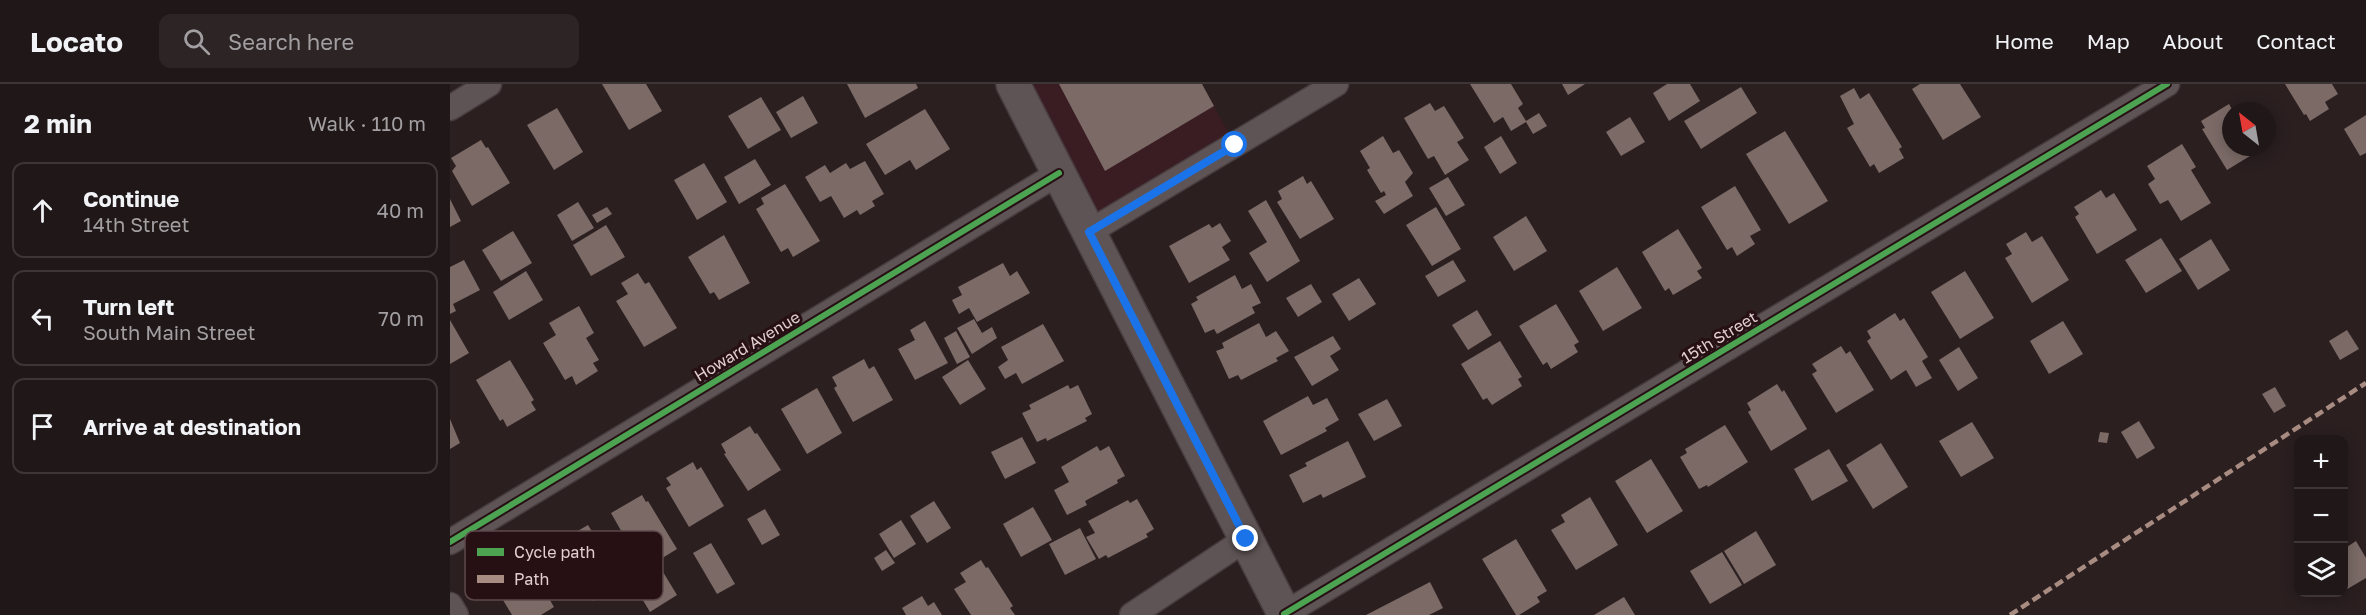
<!DOCTYPE html>
<html lang="en">
<head>
<meta charset="utf-8">
<style>
  body { margin:0; font-family:"Golos Text",sans-serif; background:#2d2425; color:#f1f3f6 }
  .controls { position:absolute; right:18px; bottom:18px; display:grid; overflow:hidden; border-radius:12px; box-shadow:0 3px 15px #0003 }
  .controls button { width:54px; height:54px; display:grid; place-items:center; padding:0; border:0; border-bottom:2px solid #3d3637; background:#201718; color:#f1f3f6; font:30px sans-serif }
  .compass { position:absolute; left:1772px; top:18px; width:54px; height:54px; border-radius:50%; background:#201718; box-shadow:0 3px 15px #0003; rotate:329deg }
  .stop { position:absolute; width:18px; height:18px; margin:-14px; border:4px solid #1a73e8; border-radius:50%; background:#fff }
  .stop.end { background:#1a73e8; border-color:#fff; box-shadow:0 2px 6px #0008 }
  .list { margin:0; padding:0; list-style:none }
  h2 { display:flex; justify-content:space-between; align-items:center; height:78px; margin:0; padding:0 24px; font-size:26px }
  h2 small { font-size:20px; font-weight:400; color:#a29fa2 }
  .list li { display:grid; grid-template-columns:39px 1fr auto; gap:18px; align-items:center; box-sizing:border-box; height:96px; margin:0 12px 12px; padding:0 12px; border:2px solid #3d3637; border-radius:12px }
  .list b { display:block; font-size:22px; white-space:nowrap }
  .list p { margin:0; font-size:20px; white-space:nowrap; color:#a29fa2 }
  .list em { font-size:20px; font-style:normal; color:#a29fa2 }
  .icon { flex:none; width:33px; height:33px; fill:none; stroke:currentColor; stroke-width:2; stroke-linecap:round; stroke-linejoin:round }
  .map { position:relative; flex:none; width:1916px; height:531px; overflow:hidden }
  header { display:flex; align-items:center; gap:36px; box-sizing:border-box; height:84px; padding:0 30px; background:#201718; border-bottom:2px solid #3d3637 }
  header strong { font-size:28px }
  nav { display:flex; gap:33px; margin-inline-start:auto; font-size:21px }
  .search { width:420px; height:54px; background:#2d2425; display:flex; align-items:center; gap:15px; box-sizing:border-box; padding:0 21px; border-radius:12px; color:#a29fa2; font-size:22px }
  main { display:flex }
  aside { flex:1; background:#201718 }
  .map>svg:first-child { display:block }
</style>
</head>
<body>
<header>
<strong>Locato</strong>
<div class="search"><svg class="icon" aria-label="search" viewBox="0 0 24 24"><circle cx="10" cy="10" r="6"/><path d="M15 15l6 6"/></svg>Search here</div>
<nav><a>Home</a><a>Map</a><a>About</a><a>Contact</a></nav>
</header>
<main>
<aside>
<h2>2 min<small>Walk · 110 m</small></h2>
<ul class="list">
<li><svg class="icon" aria-label="ahead" viewBox="0 0 24 24"><path d="M12 20V5M6 11l6-6 6 6"/></svg><div><b>Continue</b><p>14th Street</p></div><em>40 m</em></li>
<li><svg class="icon" aria-label="left" viewBox="0 0 24 24"><path d="M17 20v-9H6M10 6l-5 5 5 5"/></svg><div><b>Turn left</b><p>South Main Street</p></div><em>70 m</em></li>
<li><svg class="icon" aria-label="arrive" viewBox="0 0 24 24"><path d="M6 21V4h12l-3 4 3 4H6"/></svg><div><b>Arrive at destination</b></div></li>
</ul>
</aside>
<div class="map">
<svg width="1916" height="531" viewBox="0 0 1916 531">
  <rect width="100%" height="100%" fill="#2b1f20"/>
  <polygon fill="#3a1d22" points="564,0 752,0 785,61 639,148"/>
  <g fill="#7b6a66">
    <polygon points="152,0 196,0 212,27 179,46"/>
    <polygon points="397,0 466,0 468,4 415,34"/>
    <polygon points="609,0 752,0 764,22 655,87"/>
    <polygon points="1020,0 1061,0 1073,20 1068,24 1076,37 1089,29 1097,42 1083,50 1076,38 1061,47 1053,33 1044,39"/>
    <polygon points="1112,0 1135,0 1118,11"/>
    <polygon points="1217,0 1240,0 1250,17 1219,37 1203,9"/>
    <polygon points="1470,0 1510,0 1531,33 1493,56 1462,5"/>
    <polygon points="1835,0 1882,0 1888,10 1875,18 1879,25 1860,37 1856,30 1854,31"/>
    <polygon points="1291,3 1307,29 1251,65 1234,37"/>
    <polygon points="1404,4 1410,15 1419,9 1452,63 1449,65 1454,74 1429,89 1424,80 1420,83 1397,44 1404,40 1390,12"/>
    <polygon points="353,12 368,39 341,54 326,28"/>
    <polygon points="311,13 331,46 298,65 278,32"/>
    <polygon points="980,19 985,27 994,22 1014,54 1007,58 1019,76 995,91 984,72 978,75 954,34"/>
    <polygon points="1779,20 1783,27 1788,24 1790,27 1781,27 1781,63 1813,64 1777,86 1752,45 1755,44 1751,37"/>
    <polygon points="107,24 133,68 104,86 77,41"/>
    <polygon points="475,25 500,65 466,86 460,76 435,91 416,60"/>
    <polygon points="1916,31 1916,69 1910,72 1894,45"/>
    <polygon points="1180,33 1195,58 1171,72 1156,48"/>
    <polygon points="1335,47 1378,117 1339,140 1296,70"/>
    <polygon points="933,52 943,69 949,66 963,89 955,98 963,112 934,130 925,117 936,111 934,107 931,109 917,86 920,84 910,67"/>
    <polygon points="1051,52 1067,79 1050,90 1034,63"/>
    <polygon points="31,56 36,64 38,63 60,99 22,122 2,87 6,82 1,74"/>
    <polygon points="1732,60 1746,83 1741,86 1761,119 1731,137 1718,116 1710,120 1698,100 1705,95 1697,82"/>
    <polygon points="305,75 321,101 289,120 274,93"/>
    <polygon points="415,77 434,110 422,117 425,122 410,131 407,126 394,134 381,112 370,118 355,93 375,81 380,89 396,79 400,85"/>
    <polygon points="254,79 277,118 247,136 224,96"/>
    <polygon points="853,92 857,100 861,97 884,135 850,155 827,118 832,115 828,107"/>
    <polygon points="998,93 1015,121 996,132 979,104"/>
    <polygon points="335,100 370,157 343,173 338,164 331,168 306,125 314,120 311,114"/>
    <polygon points="1285,102 1311,146 1300,152 1305,160 1287,172 1282,163 1277,166 1251,123"/>
    <polygon points="1651,106 1656,114 1664,109 1687,146 1647,170 1625,133 1629,130 1624,123"/>
    <polygon points="0,115 11,137 0,143"/>
    <polygon points="816,116 850,177 817,198 799,169 817,158 798,127"/>
    <polygon points="128,118 144,144 122,157 107,131"/>
    <polygon points="157,123 162,130 147,139 142,131"/>
    <polygon points="986,123 1011,165 982,182 956,141"/>
    <polygon points="1076,132 1097,167 1064,187 1043,153"/>
    <polygon points="770,139 781,157 772,163 780,176 739,199 719,162 759,140 762,144"/>
    <polygon points="156,141 175,173 141,192 123,161"/>
    <polygon points="1228,145 1252,184 1247,187 1252,194 1223,211 1219,204 1215,207 1192,168"/>
    <polygon points="63,147 82,179 51,197 32,166"/>
    <polygon points="1576,148 1582,158 1592,152 1619,196 1582,219 1555,174 1562,170 1556,160"/>
    <polygon points="274,151 300,199 269,216 264,208 260,210 238,173"/>
    <polygon points="1711,154 1732,187 1696,209 1675,176"/>
    <polygon points="1761,155 1780,186 1748,206 1729,175"/>
    <polygon points="14,176 30,206 3,220 6,227 0,230 0,183"/>
    <polygon points="1003,176 1016,197 988,213 975,192"/>
    <polygon points="553,179 560,192 567,187 580,209 527,238 519,224 509,230 502,216 512,211 508,203"/>
    <polygon points="1167,183 1192,224 1153,247 1129,207"/>
    <polygon points="76,187 93,216 59,236 43,208"/>
    <polygon points="1515,187 1544,234 1510,255 1481,208"/>
    <polygon points="188,189 195,200 199,198 227,244 194,263 166,217 178,210 171,199"/>
    <polygon points="785,191 792,205 801,200 811,219 802,223 805,229 767,250 764,245 755,249 741,220 748,216 746,213"/>
    <polygon points="909,194 926,220 899,237 882,210"/>
    <polygon points="861,200 872,218 848,233 836,214"/>
    <polygon points="1106,220 1129,258 1124,261 1128,268 1101,285 1097,278 1093,281 1069,242"/>
    <polygon points="129,222 144,249 136,254 149,276 143,279 148,287 126,301 122,292 115,296 93,259 106,251 99,239"/>
    <polygon points="1027,226 1042,251 1018,266 1002,241"/>
    <polygon points="1445,229 1450,237 1454,234 1478,273 1472,277 1482,294 1466,303 1456,286 1441,296 1417,257 1421,254 1417,247"/>
    <polygon points="524,235 532,249 542,243 547,254 522,270 507,244"/>
    <polygon points="0,236 19,269 0,280"/>
    <polygon points="475,237 498,279 465,296 448,265 465,256 460,246"/>
    <polygon points="1613,237 1633,270 1599,290 1580,257"/>
    <polygon points="809,239 816,253 826,247 839,267 826,274 828,277 791,296 788,291 779,295 766,267 774,264 772,259"/>
    <polygon points="593,240 614,277 572,300 566,289 555,295 548,283 558,276 551,263"/>
    <polygon points="1897,246 1909,265 1890,276 1879,257"/>
    <polygon points="506,247 520,273 507,280 494,254"/>
    <polygon points="883,252 891,265 880,272 889,286 862,302 844,273"/>
    <polygon points="1050,257 1072,293 1068,295 1072,302 1042,321 1037,314 1033,316 1011,280"/>
    <polygon points="1391,262 1396,270 1400,267 1424,306 1386,329 1362,290 1367,287 1362,280"/>
    <polygon points="1509,263 1528,294 1508,307 1489,276"/>
    <polygon points="414,275 419,285 424,282 443,316 403,338 384,304 387,302 382,293"/>
    <polygon points="60,276 84,316 81,318 86,326 57,343 53,335 50,337 26,296"/>
    <polygon points="518,276 536,305 510,321 492,293"/>
    <polygon points="1327,300 1332,308 1334,306 1357,345 1321,367 1298,328 1301,326 1297,319"/>
    <polygon points="618,301 620,305 628,301 642,330 635,334 637,337 597,357 596,354 587,358 572,329 581,325 579,321"/>
    <polygon points="1825,303 1836,322 1824,329 1812,310"/>
    <polygon points="367,304 392,349 357,370 331,325"/>
    <polygon points="858,312 863,321 877,314 889,336 875,344 877,347 831,371 813,337"/>
    <polygon points="937,315 952,342 924,357 908,330"/>
    <polygon points="0,335 10,359 0,365"/>
    <polygon points="1689,337 1705,364 1687,375 1671,348"/>
    <polygon points="1522,338 1544,374 1511,393 1489,357"/>
    <polygon points="1275,341 1298,378 1258,403 1257,401 1249,405 1230,373 1237,369 1235,365"/>
    <polygon points="300,342 305,350 307,349 331,386 298,407 274,370 276,369 271,360"/>
    <polygon points="1650,348 1659,349 1657,359 1648,358"/>
    <polygon points="572,353 586,379 555,395 541,368"/>
    <polygon points="898,357 916,393 873,414 871,410 853,419 839,391 857,382 855,379"/>
    <polygon points="1431,359 1458,403 1423,425 1396,381"/>
    <polygon points="647,362 650,367 659,362 675,392 667,396 668,399 635,417 637,421 617,431 604,406 619,398 611,383"/>
    <polygon points="1379,365 1398,397 1362,417 1344,385"/>
    <polygon points="1201,375 1233,427 1197,449 1165,397"/>
    <polygon points="243,378 247,386 251,383 274,422 239,443 216,404 221,401 216,394"/>
    <polygon points="192,411 196,418 198,417 227,465 201,481 194,468 186,473 161,429"/>
    <polygon points="1140,413 1168,461 1126,486 1101,446 1115,438 1111,431"/>
    <polygon points="687,415 704,445 696,450 698,453 658,474 656,471 649,475 636,453 645,449 638,437 678,416 680,419"/>
    <polygon points="484,417 501,444 477,459 460,432"/>
    <polygon points="583,423 602,456 571,473 553,440"/>
    <polygon points="315,425 330,451 312,461 297,435"/>
    <polygon points="451,436 466,460 444,474 429,450"/>
    <polygon points="138,441 166,486 163,488 171,501 143,517 135,505 131,507 108,469 112,467 107,459"/>
    <polygon points="630,444 646,475 615,491 599,460"/>
    <polygon points="1306,447 1326,481 1294,500 1274,467"/>
    <polygon points="1066,455 1097,507 1087,513 1090,518 1069,531 1066,531 1032,475"/>
    <polygon points="1906,457 1916,474 1916,494 1894,507 1894,465"/>
    <polygon points="261,459 285,500 267,510 243,469"/>
    <polygon points="436,466 445,479 432,487 424,474"/>
    <polygon points="1272,468 1292,501 1260,520 1240,487"/>
    <polygon points="531,476 536,484 538,483 563,522 560,524 565,531 521,531 504,505 516,498 510,489"/>
    <polygon points="75,480 79,487 82,485 104,523 91,531 62,531 47,506 50,504 46,498"/>
    <polygon points="210,483 227,511 200,528 182,498"/>
    <polygon points="980,498 993,524 979,531 916,531"/>
    <polygon points="472,512 478,522 484,518 492,531 456,531 452,524"/>
    <polygon points="1174,513 1185,531 1144,531"/>
  </g>
  <g fill="none" stroke-linecap="round" stroke-linejoin="round">
    <defs>
      <g id="minor">
        <polyline points="0,24 39,0"/>
        <polyline points="639,148 886,0"/>
        <polyline points="0,458 609,89"/>
        <polyline points="0,521 6,531"/>
        <polyline points="834,530 1717,0"/>
        <polyline points="682,531 796,455"/>
      </g>
      <polyline id="secondary" points="563,0 835,531"/>
    </defs>
    <use href="#minor" stroke="#483c3e" stroke-width="27"/>
    <use href="#secondary" stroke="#483c3e" stroke-width="36"/>
    <use href="#minor" stroke="#5e5455" stroke-width="24"/>
    <use href="#secondary" stroke="#5e5455" stroke-width="33"/>
    <polyline stroke="#a88b81" stroke-width="4.5" stroke-dasharray="9 4.5" stroke-linecap="butt" points="1560,531 1916,299"/>
    <defs>
      <g id="cycleway">
        <polyline points="0,458 609,89"/>
        <polyline points="834,530 1717,0"/>
      </g>
    </defs>
    <use href="#cycleway" stroke="#271014" stroke-width="10"/>
    <use href="#cycleway" stroke="#4ca352" stroke-width="6"/>
  </g>
  <g fill="none" stroke-linecap="round" stroke-linejoin="round">
    <polyline stroke="#1a73e8" stroke-width="8" points="785,61 639,148 796,455"/>
  </g>
  <g text-anchor="middle" dominant-baseline="central" stroke-width="6" stroke-linejoin="round" paint-order="stroke">
    <g font-size="16" fill="#e0ced0" stroke="#271014">
      <text transform="translate(1269 253) rotate(-31)">15th Street</text>
      <text transform="translate(297 262) rotate(-31)">Howard Avenue</text>
    </g>
  </g>
  <rect x="15" y="447" width="198" height="69" rx="9" fill="#271014" stroke="#5e494c" stroke-width="1.5"/>
  <rect x="27" y="464" width="27" height="8" fill="#4ca352"/>
  <rect x="27" y="491" width="27" height="8" fill="#a88b81"/>
  <g font-size="16" fill="#e0ced0">
    <text x="64" y="474">Cycle path</text>
    <text x="64" y="501">Path</text>
  </g>
</svg>
<div class="controls">
<button>+</button>
<button>−</button>
<button><svg class="icon" aria-label="layers" viewBox="0 0 24 24"><path d="M12 4l9 5-9 5-9-5zM3 14l9 5 9-5"/></svg></button>
</div>
<svg class="compass" viewBox="-18 -18 36 36"><path d="M0-13l5 13h-10z" fill="#e53935"/><path d="M0 13l5-13h-10z" fill="#a29fa2"/></svg>
<div class="stop" style="left:785px;top:61px"></div>
<div class="stop end" style="left:796px;top:455px"></div>
</div>
</main>
</body>
</html>
